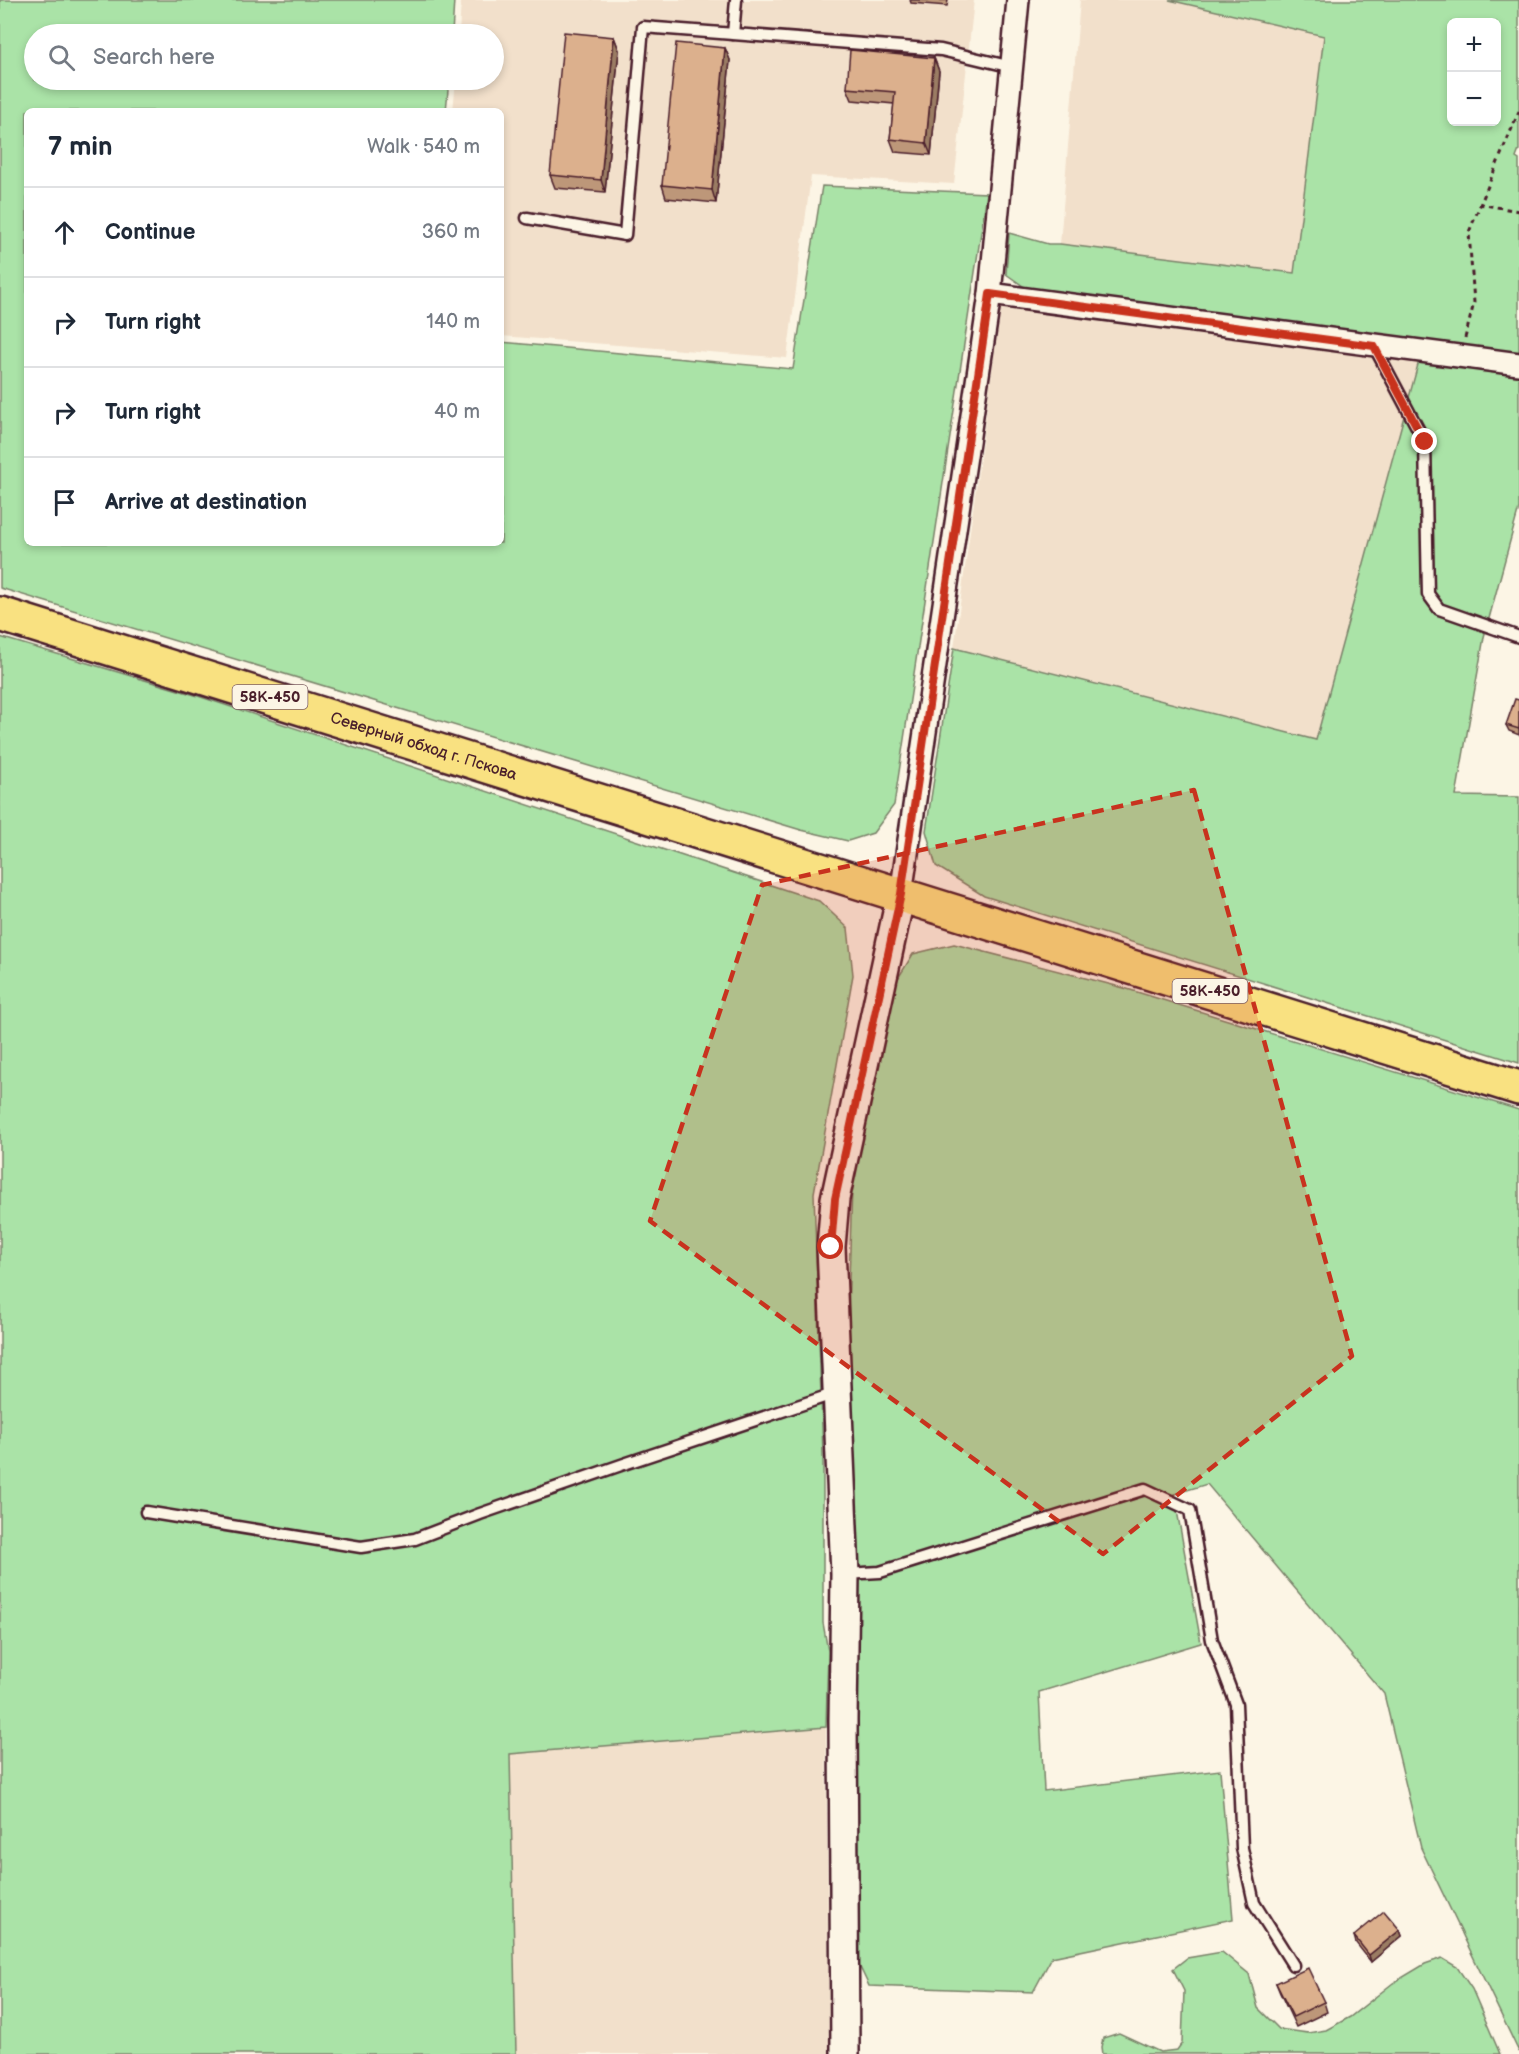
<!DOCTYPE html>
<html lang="en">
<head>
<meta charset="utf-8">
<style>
  body { margin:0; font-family:"Balsamiq Sans",sans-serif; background:#f2f2f3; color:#1f2937 }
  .controls { position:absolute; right:18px; top:18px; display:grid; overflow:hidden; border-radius:9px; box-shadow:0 3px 9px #0003 }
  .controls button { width:54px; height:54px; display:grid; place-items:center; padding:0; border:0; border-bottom:2px solid #e0e1e3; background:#fff; color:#1f2937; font:30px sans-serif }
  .stop { position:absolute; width:18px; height:18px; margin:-14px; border:4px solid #c8321e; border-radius:50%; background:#fff }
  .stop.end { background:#c8321e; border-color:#fff; box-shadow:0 2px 6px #0008 }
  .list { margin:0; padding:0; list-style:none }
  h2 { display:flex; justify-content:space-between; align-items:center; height:78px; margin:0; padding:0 24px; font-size:26px }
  h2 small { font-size:20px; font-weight:400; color:#747a83 }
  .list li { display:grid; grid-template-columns:39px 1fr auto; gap:18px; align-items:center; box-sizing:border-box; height:90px; padding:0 24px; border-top:2px solid #e0e1e3 }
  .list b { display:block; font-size:22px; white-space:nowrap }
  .list em { font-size:20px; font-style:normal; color:#747a83 }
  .icon { flex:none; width:33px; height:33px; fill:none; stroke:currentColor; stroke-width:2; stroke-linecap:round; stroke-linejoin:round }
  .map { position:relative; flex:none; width:1519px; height:2054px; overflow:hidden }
  .search { position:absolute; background:#fff; box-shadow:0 3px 9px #0003; left:24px; top:24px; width:480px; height:66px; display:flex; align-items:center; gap:15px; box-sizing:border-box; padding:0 21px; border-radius:33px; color:#747a83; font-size:22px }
  .panel { position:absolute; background:#fff; box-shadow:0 3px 9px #0003; left:24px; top:108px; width:480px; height:438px; border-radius:9px }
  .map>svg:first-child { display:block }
</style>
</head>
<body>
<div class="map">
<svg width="1519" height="2054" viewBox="0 0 1519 2054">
  <rect width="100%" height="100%" fill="#fcf5e5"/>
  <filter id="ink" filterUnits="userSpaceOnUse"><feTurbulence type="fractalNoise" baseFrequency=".0167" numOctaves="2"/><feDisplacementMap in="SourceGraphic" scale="12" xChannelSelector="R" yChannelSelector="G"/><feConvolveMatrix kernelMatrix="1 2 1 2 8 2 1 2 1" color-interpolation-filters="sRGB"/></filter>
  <g filter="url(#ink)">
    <g fill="#f2e0cb">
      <polygon points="461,0 974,0 954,184 811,176 787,358 501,336 501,111 453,111 456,80 494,80 494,34 459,34"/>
      <polygon points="1080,0 1169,0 1325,36 1294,273 1060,244"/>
      <polygon points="1001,305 1420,357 1316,740 954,648"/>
      <polygon points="826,1727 829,2054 516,2054 510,1753"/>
    </g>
    <g fill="#aae3a7" stroke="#7a8169" stroke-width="1.5" fill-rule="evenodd">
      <polygon points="0,0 454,0 452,34 34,34 34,80 449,80 446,111 27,111 27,543 501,543 501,342 793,369 822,186 987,193 894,805 873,833 848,841 801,830 0,588"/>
      <path d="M1169 0H1519V150L1516 158 1519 160V354L1303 325 1033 293 1006 274 1009 233 1048 244H1060L1294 273 1324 36ZM1452 22H1496V122H1452Z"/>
      <polygon points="1420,357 1519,374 1519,508 1484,637 1456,796 1519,797 1519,1063 984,896 936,866 926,831 954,648 1316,740"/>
      <polygon points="0,637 195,695 819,901 848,928 853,975 814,1193 823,1454 823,1623 828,1651 826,1727 510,1754 516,2054 0,2054"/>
      <polygon points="954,944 1124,988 1519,1110 1519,2052 1421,1848 1384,1694 1207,1484 1174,1494 1201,1643 1039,1692 1044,1791 1220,1770 1233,1919 1052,1957 1033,1992 869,1986 857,1961 856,1591 859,1563 853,1526 847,1344 852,1187 892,988 913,954"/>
      <polygon points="1222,1952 1249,1974 1258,2008 1279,2029 1308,2033 1326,2030 1350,2017 1393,1983 1425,1964 1442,1958 1457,1967 1472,1989 1500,2054 1102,2054 1101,2047 1103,2038 1119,2033 1160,2052 1177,2050 1182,2043 1184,1991 1173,1969 1187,1958"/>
    </g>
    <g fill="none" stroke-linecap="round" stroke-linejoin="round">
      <defs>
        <g id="service">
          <polyline points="733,34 736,0"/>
          <polyline points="527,218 625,235 643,27 941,50 1012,67"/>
          <polyline points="1374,346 1425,442 1428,594 1439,609 1519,637"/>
          <polyline points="146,1512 361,1547 415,1539 480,1514 624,1464 836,1393"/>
          <polyline points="845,1574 880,1572 1145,1489 1190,1510 1212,1640 1236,1704 1242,1848 1254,1903 1293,1965"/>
        </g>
        <g id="minor">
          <polyline points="990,294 1519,364"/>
          <polyline points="901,894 990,294 1018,0"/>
        </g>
        <polyline id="tertiary" points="845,2054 843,1720 845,1574 831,1247 835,1199 901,894"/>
        <g id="trunk">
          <path id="s1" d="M0 614 1519 1088"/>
        </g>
      </defs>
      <use href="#service" stroke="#4a1f2b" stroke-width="15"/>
      <use href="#minor" stroke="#4a1f2b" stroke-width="26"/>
      <use href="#tertiary" stroke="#4a1f2b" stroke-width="32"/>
      <use href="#trunk" stroke="#4a1f2b" stroke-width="38"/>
      <g stroke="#4a1f2b" stroke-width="3" stroke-dasharray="4.5 4.5" stroke-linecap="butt">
        <polyline points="1479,204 1519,211"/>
        <polyline points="1465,338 1474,303 1469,232 1519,111"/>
      </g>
      <use href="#service" stroke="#fcf5e5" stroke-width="10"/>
      <use href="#minor" stroke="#fcf5e5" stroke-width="21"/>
      <use href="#tertiary" stroke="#fcf5e5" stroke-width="27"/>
      <use href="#trunk" stroke="#f9e181" stroke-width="33"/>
    </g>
    <g fill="#bd9779" stroke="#4a1f2b" stroke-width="1.5">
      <polygon points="910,0 948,0 947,6 911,3"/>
      <polygon points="614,37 619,50 605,192 555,188 550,175"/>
      <polygon points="725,48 730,60 716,203 666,198 662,185"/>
      <polygon points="934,58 939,71 931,155 895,152 890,139 894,104 852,100 847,88"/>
      <polygon points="1519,700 1519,735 1509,731 1506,725"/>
      <polygon points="1400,1930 1402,1936 1371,1962 1356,1943 1354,1936"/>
      <polygon points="1276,1983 1324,2002 1327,2012 1296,2027 1280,1993"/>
    </g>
    <g fill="#9a7b63" stroke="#4a1f2b" stroke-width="1.5">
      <polygon points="614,37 619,50 605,192 601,180"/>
      <polygon points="725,48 730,60 716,203 712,190"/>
      <polygon points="934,58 939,71 931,155 926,143"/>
      <polygon points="1400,1930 1402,1936 1371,1962 1369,1955"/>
    </g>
    <g fill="#dcb08d" stroke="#4a1f2b" stroke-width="1.5">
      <polygon points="564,32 614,37 601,180 550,175"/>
      <polygon points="676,43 725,48 712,190 662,185"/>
      <polygon points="850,50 934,58 926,143 890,139 895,92 847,88"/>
      <polygon points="1515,699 1519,700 1519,729 1506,725"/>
      <polygon points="1384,1911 1400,1930 1369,1955 1354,1936"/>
      <polygon points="1308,1968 1324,2002 1293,2017 1276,1983"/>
    </g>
  </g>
  <g fill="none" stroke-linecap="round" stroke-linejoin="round" filter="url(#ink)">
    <polyline stroke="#c8321e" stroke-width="8" points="831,1247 835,1199 901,894 990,294 1374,346 1425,442"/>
  </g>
  <path fill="#c8321e" fill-opacity="0.2" stroke="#c8321e" stroke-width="4.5" stroke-dasharray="12 8" stroke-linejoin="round" d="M1194 790 1352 1356 1103 1554 650 1221 762 885Z"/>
  <g text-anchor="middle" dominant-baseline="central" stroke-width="4.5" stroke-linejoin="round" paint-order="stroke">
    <g fill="#fcf5e5" stroke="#7f5f63" stroke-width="1.5">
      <rect x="232.5" y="685" width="75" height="24" rx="4.5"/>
      <rect x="1172.5" y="979" width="75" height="24" rx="4.5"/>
    </g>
    <g font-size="15" font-weight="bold" fill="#4a1f2b">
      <text x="270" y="697">58К-450</text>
      <text x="1210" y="991">58К-450</text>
    </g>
    <g font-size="16" fill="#4a1f2b" stroke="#fcf5e5">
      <text stroke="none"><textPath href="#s1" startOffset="444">Северный обход г. Пскова</textPath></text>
    </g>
  </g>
</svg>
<div class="controls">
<button>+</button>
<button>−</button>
</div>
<div class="stop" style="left:831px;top:1247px"></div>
<div class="stop end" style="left:1425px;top:442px"></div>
<div class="search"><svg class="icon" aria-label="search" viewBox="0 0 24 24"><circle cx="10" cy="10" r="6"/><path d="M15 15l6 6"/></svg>Search here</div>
<section class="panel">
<h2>7 min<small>Walk · 540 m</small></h2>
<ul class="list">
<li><svg class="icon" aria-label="ahead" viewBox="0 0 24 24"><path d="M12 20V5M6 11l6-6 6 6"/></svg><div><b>Continue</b></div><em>360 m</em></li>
<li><svg class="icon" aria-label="right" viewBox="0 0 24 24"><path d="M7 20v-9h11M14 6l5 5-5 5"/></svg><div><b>Turn right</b></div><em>140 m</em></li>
<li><svg class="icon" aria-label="right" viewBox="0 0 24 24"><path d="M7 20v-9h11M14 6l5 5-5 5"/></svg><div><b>Turn right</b></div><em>40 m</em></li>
<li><svg class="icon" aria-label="arrive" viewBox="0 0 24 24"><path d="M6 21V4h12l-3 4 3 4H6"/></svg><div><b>Arrive at destination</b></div></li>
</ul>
</section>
</div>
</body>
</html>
